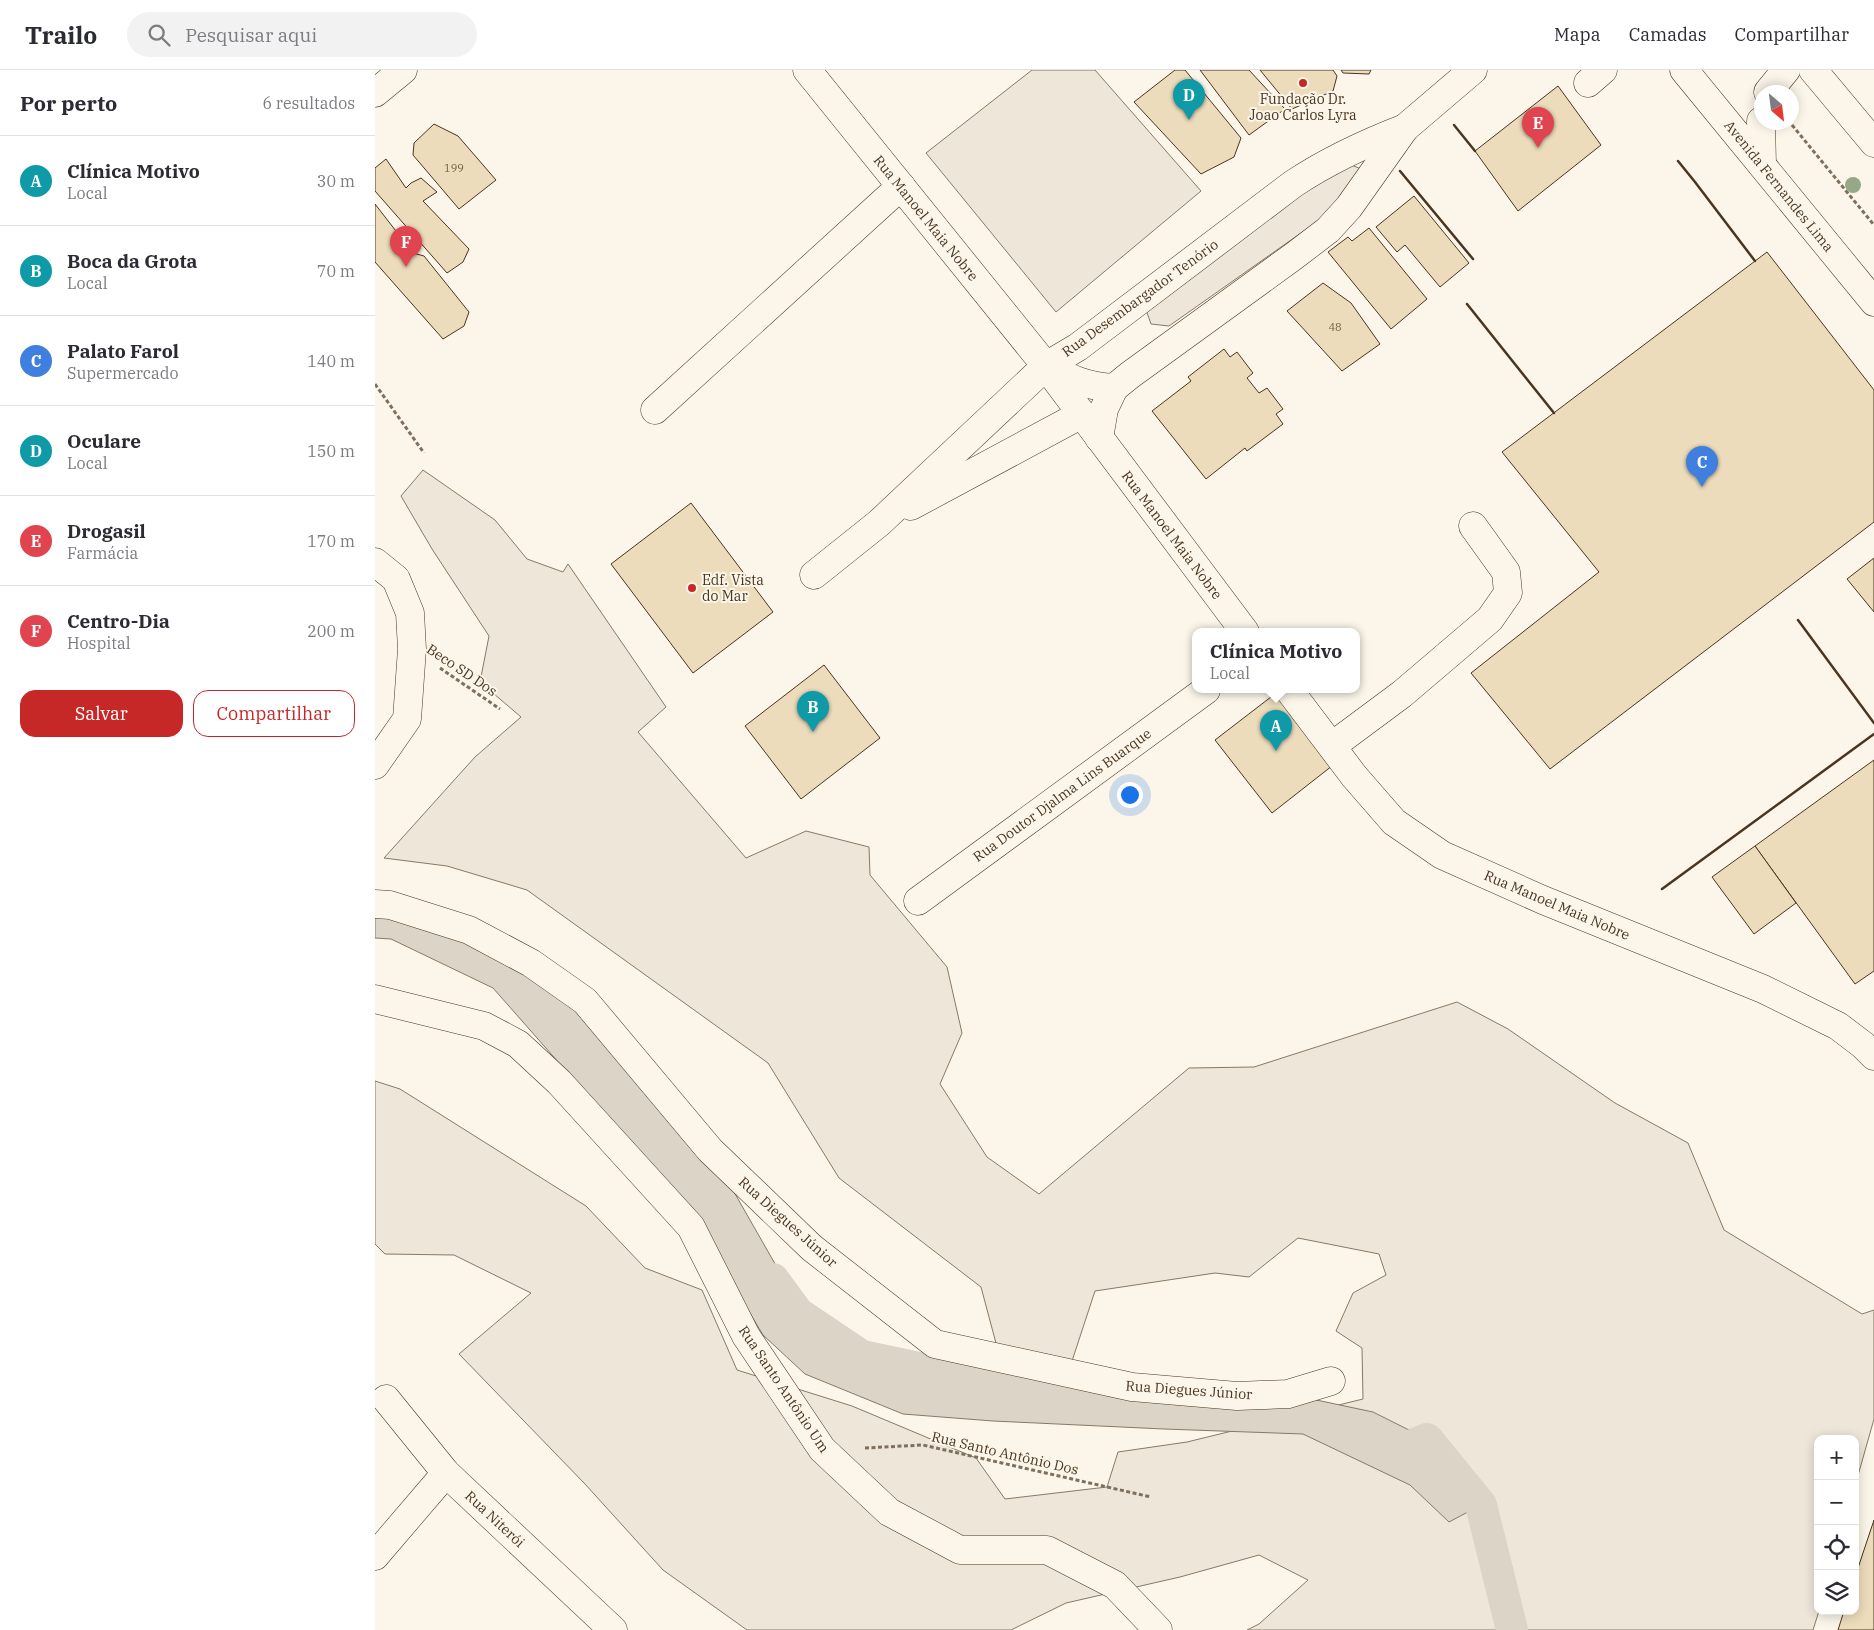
<!DOCTYPE html>
<html lang="pt">
<head>
<meta charset="utf-8">
<style>
  body { margin:0; font-family:"IBM Plex Serif",serif; background:#f2f2f3; color:#2b2b33 }
  .controls { position:absolute; right:15px; bottom:15px; display:grid; overflow:hidden; border-radius:10px; box-shadow:0 2px 12px #0003 }
  .controls button { width:45px; height:45px; display:grid; place-items:center; padding:0; border:0; border-bottom:1px solid #e1e1e2; background:#fff; color:#2b2b33; font:25px sans-serif }
  .compass { position:absolute; left:1379px; top:15px; width:45px; height:45px; border-radius:50%; background:#fff; box-shadow:0 2px 12px #0003; rotate:152deg }
  .you { position:absolute; left:754px; top:724px; width:18px; height:18px; margin:-12px; border:4px solid #fff; border-radius:50%; background:#1a73e8; box-shadow:0 0 0 8px #1a73e833 }
  .badge { display:grid; place-items:center; width:32px; height:32px; border-radius:50%; background:#c62828; color:#fff; font-size:16px; font-weight:700 }
  .pin { position:absolute; translate:-50% -41px; filter:drop-shadow(0 1px 2px #0008) }
  .pin::after { content:''; position:absolute; top:26px; width:18px; height:15px; background:inherit; clip-path:polygon(0 0,100% 0,50% 100%) }
  .popup { position:absolute; left:817px; top:558px; width:168px; height:65px; box-sizing:border-box; display:grid; place-content:center; border-radius:10px; background:#fff; filter:drop-shadow(0 1px 4px #0005); font-size:16px; white-space:nowrap; color:#7c7c81 }
  .popup b { font-size:19px; color:#2b2b33 }
  .popup::after { content:''; position:absolute; left:50%; top:100%; margin-left:-10px; border:10px solid transparent; border-top-color:#fff }
  .list { margin:0; padding:0; list-style:none }
  h2 { display:flex; justify-content:space-between; align-items:center; height:65px; margin:0; padding:0 20px; font-size:21px }
  h2 small { font-size:16px; font-weight:400; color:#7c7c81 }
  .list li { display:grid; grid-template-columns:32px 1fr auto; gap:15px; align-items:center; box-sizing:border-box; height:90px; padding:0 20px; border-top:1px solid #e1e1e2 }
  .list b { display:block; font-size:19px; white-space:nowrap }
  .list p { margin:0; font-size:16px; white-space:nowrap; color:#7c7c81 }
  .list em { font-size:16px; font-style:normal; color:#7c7c81 }
  .actions { display:flex; gap:10px; padding:15px 20px }
  .actions a { flex:1; padding:11px 0; border:1px solid #c62828; border-radius:15px; text-align:center; font-size:18px; color:#c62828 }
  .actions .main { background:#c62828; color:#fff }
  .icon { flex:none; width:28px; height:28px; fill:none; stroke:currentColor; stroke-width:2; stroke-linecap:round; stroke-linejoin:round }
  .map { position:relative; flex:none; width:1499px; height:1560px; overflow:hidden }
  header { display:flex; align-items:center; gap:30px; box-sizing:border-box; height:70px; padding:0 25px; background:#fff; border-bottom:1px solid #e1e1e2 }
  header strong { font-size:24px }
  nav { display:flex; gap:28px; margin-inline-start:auto; font-size:18px }
  .search { width:350px; height:45px; background:#f2f2f3; display:flex; align-items:center; gap:12px; box-sizing:border-box; padding:0 18px; border-radius:28px; color:#7c7c81; font-size:19px }
  main { display:flex }
  aside { flex:1; background:#fff }
  .map>svg:first-child { display:block }
</style>
</head>
<body>
<header>
<strong>Trailo</strong>
<div class="search"><svg class="icon" aria-label="search" viewBox="0 0 24 24"><circle cx="10" cy="10" r="6"/><path d="M15 15l6 6"/></svg>Pesquisar aqui</div>
<nav><a>Mapa</a><a>Camadas</a><a>Compartilhar</a></nav>
</header>
<main>
<aside>
<h2>Por perto<small>6 resultados</small></h2>
<ul class="list">
<li><span class="badge" style="background:#0f9aa8">A</span><div><b>Clínica Motivo</b><p>Local</p></div><em>30 m</em></li>
<li><span class="badge" style="background:#0f9aa8">B</span><div><b>Boca da Grota</b><p>Local</p></div><em>70 m</em></li>
<li><span class="badge" style="background:#3f7fe0">C</span><div><b>Palato Farol</b><p>Supermercado</p></div><em>140 m</em></li>
<li><span class="badge" style="background:#0f9aa8">D</span><div><b>Oculare</b><p>Local</p></div><em>150 m</em></li>
<li><span class="badge" style="background:#e0444e">E</span><div><b>Drogasil</b><p>Farmácia</p></div><em>170 m</em></li>
<li><span class="badge" style="background:#e0444e">F</span><div><b>Centro-Dia</b><p>Hospital</p></div><em>200 m</em></li>
</ul>
<div class="actions"><a class="main">Salvar</a><a>Compartilhar</a></div>
</aside>
<div class="map">
<svg width="1499" height="1560" viewBox="0 0 1499 1560">
  <rect width="100%" height="100%" fill="#fbf6e9"/>
  <g fill="#ede6d9" stroke="#887966">
    <polygon points="657,0 720,0 826,121 681,242 551,83"/>
    <polygon points="972,93 986,99 960,139 794,256 776,254 770,237 850,176"/>
    <polygon points="48,400 120,450 152,489 188,502 193,494 291,637 263,662 371,788 431,761 494,777 495,805 572,897 587,963 565,1014 612,1087 664,1124 814,998 879,997 1082,932 1133,959 1240,1033 1313,1073 1349,1160 1487,1244 1499,1240 1499,1349 1480,1416 1480,1369 1443,1369 1443,1541 1444,1541 1438,1560 872,1560 884,1554 933,1510 884,1485 805,1507 691,1533 636,1560 372,1560 288,1500 210,1414 84,1284 156,1223 79,1185 10,1184 0,1174 0,1011 25,1019 211,1136 270,1198 327,1220 362,1300 477,1336 601,1388 630,1429 732,1417 743,1382 812,1372 988,1329 987,1278 961,1261 978,1223 1011,1205 1004,1184 923,1168 874,1207 840,1203 720,1221 696,1294 622,1277 606,1217 464,1108 393,993 152,820 72,796 9,788 100,687 146,647 105,612 114,566 57,479 26,426"/>
  </g>
  <polygon fill="#dcd4c6" stroke="#887966" points="0,837 161,899 335,1080 415,1220 423,1243 487,1285 591,1308 725,1317 913,1324 998,1342 1052,1369 1106,1435 1074,1452 1035,1415 928,1364 789,1359 618,1351 528,1344 430,1304 388,1265 338,1181 192,1002 118,918 16,869 0,868"/>
  <g fill="none" stroke-linecap="round" stroke-linejoin="round">
    <g stroke="#dcd4c6" stroke-width="32">
      <polyline points="398,1209 423,1243 487,1286 591,1308 709,1313"/>
      <polyline points="1013,1378 1023,1381 1052,1369 1106,1435 1137,1560"/>
    </g>
  </g>
  <g fill="#ecdcbc" stroke="#4a3520">
    <polygon points="800,0 810,0 866,68 859,87 826,104 759,32"/>
    <polygon points="825,0 874,0 910,39 874,65"/>
    <polygon points="885,0 958,0 962,6 958,21 917,39"/>
    <polygon points="966,0 996,0 994,4 968,3"/>
    <polygon points="1183,16 1226,75 1143,141 1100,81"/>
    <polygon points="59,54 83,66 121,110 84,139 38,85 39,73"/>
    <polygon points="11,89 31,118 36,113 46,108 62,122 48,131 94,179 88,192 72,203 0,121 0,98"/>
    <polygon points="1039,126 1094,193 1065,217 1030,175 1022,182 1001,157"/>
    <polygon points="0,134 38,183 49,186 94,242 89,256 68,269 0,192"/>
    <polygon points="994,158 1052,229 1016,259 953,182 973,167 977,171"/>
    <polygon points="1392,182 1499,320 1499,452 1175,699 1096,603 1224,502 1127,382"/>
    <polygon points="948,213 976,233 1005,274 967,301 912,241"/>
    <polygon points="849,279 855,287 862,282 878,303 872,308 884,323 892,318 908,339 901,344 908,354 872,381 870,378 831,409 777,341 816,311 813,307"/>
    <polygon points="316,433 398,542 318,603 236,494"/>
    <polygon points="1499,488 1499,542 1472,509"/>
    <polygon points="449,595 505,668 426,729 370,656"/>
    <polygon points="905,620 962,692 897,743 840,670"/>
    <polygon points="1499,690 1499,901 1480,914 1380,776"/>
    <polygon points="1380,776 1421,833 1379,864 1337,807"/>
    <polygon points="1499,1450 1499,1560 1463,1560 1469,1541 1480,1541 1480,1507"/>
  </g>
  <g fill="none" stroke-linecap="round" stroke-linejoin="round">
    <defs>
      <g id="minor">
        <path d="M432 0 671 296C696 309 710 316 739 318"/>
        <polyline points="1213,13 1228,0"/>
        <polyline points="1393,22 1411,0"/>
        <polyline points="0,23 28,0"/>
        <polyline points="1386,51 1387,95"/>
        <polyline points="673,299 870,562"/>
        <polyline points="280,340 526,116"/>
        <polyline points="724,368 729,339 739,318 755,305 919,186 953,160 974,137 1030,58 1098,0"/>
        <polyline points="536,436 707,344"/>
        <polyline points="0,492 21,509 35,543 37,579 32,649 0,695"/>
        <path d="M439 505 504 453 671 296 703 277 918 114C954 90 991 73 1030 58"/>
        <polyline points="914,620 979,706 1019,752 1067,785 1168,830 1388,919 1463,956 1488,975 1499,986"/>
        <polyline points="957,676 1027,624 1115,549 1133,523 1131,502 1098,456"/>
        <polyline points="543,831 831,620"/>
        <polyline points="0,834 15,835 94,860 156,893 210,931 335,1080 437,1178 560,1274 757,1317 862,1326 913,1324 956,1311"/>
        <polyline points="0,929 109,956 143,974 184,1012 316,1157 371,1266 447,1379 514,1442 585,1480 672,1480 740,1515 783,1560"/>
        <polyline points="11,1329 71,1403 238,1560"/>
        <polyline points="0,1486 71,1403"/>
      </g>
      <g id="highway">
        <polyline points="1309,0 1499,232"/>
        <polyline points="1438,0 1499,73"/>
      </g>
    </defs>
    <use href="#minor" stroke="#4a3520" stroke-width="29"/>
    <use href="#highway" stroke="#4a3520" stroke-width="29"/>
    <g stroke="#7f6f5c" stroke-width="3" stroke-dasharray="4 2.5" stroke-linecap="butt">
      <polyline points="1417,55 1499,155"/>
      <polyline points="0,314 49,383"/>
      <polyline points="65,598 125,639"/>
      <polyline points="490,1378 548,1375 776,1427"/>
    </g>
    <use href="#minor" stroke="#fbf6e9" stroke-width="28"/>
    <use href="#highway" stroke="#fbf6e9" stroke-width="28"/>
    <g stroke="#4a3520" stroke-width="2.5">
      <polyline points="1079,55 1100,81"/>
      <polyline points="1303,91 1320,112 1380,191"/>
      <polyline points="1025,101 1098,189"/>
      <polyline points="1092,234 1179,343"/>
      <polyline points="1423,550 1499,653"/>
      <polyline points="1287,819 1499,664"/>
    </g>
  </g>
  <circle fill="#96a887" cx="1478" cy="115" r="8"/>
  <g fill="#c62828" stroke="#fbf6e9" stroke-width="2">
    <circle cx="928" cy="13" r="5"/>
    <circle cx="317" cy="518" r="5"/>
  </g>
  <g text-anchor="middle" dominant-baseline="central" stroke-width="4" stroke-linejoin="round" paint-order="stroke">
    <g font-size="11" fill="#725f47">
      <text x="79" y="98">199</text>
      <text x="960" y="257">48</text>
    </g>
    <g font-size="14" fill="#4a3520" stroke="#fbf6e9">
      <text x="928" y="29">Fundação Dr.<tspan x="928" dy="16">Joao Carlos Lyra</tspan></text>
      <text x="327" y="510" text-anchor="start">Edf. Vista<tspan x="327" dy="16">do Mar</tspan></text>
    </g>
    <g font-size="14" fill="#4a3520" stroke="#fbf6e9">
      <text transform="translate(1404 116) rotate(51)">Avenida Fernandes Lima</text>
      <text transform="translate(551 148) rotate(51)">Rua Manoel Maia Nobre</text>
      <text transform="translate(765 228) rotate(-36)">Rua Desembargador Tenório</text>
      <text transform="translate(797 465) rotate(53)">Rua Manoel Maia Nobre</text>
      <text transform="translate(87 600) rotate(34)">Beco SD Dos</text>
      <text transform="translate(687 725) rotate(-36)">Rua Doutor Djalma Lins Buarque</text>
      <text transform="translate(1182 835) rotate(23)">Rua Manoel Maia Nobre</text>
      <text transform="translate(413 1152) rotate(42)">Rua Diegues Júnior</text>
      <text transform="translate(409 1319) rotate(56)">Rua Santo Antônio Um</text>
      <text transform="translate(814 1320) rotate(4)">Rua Diegues Júnior</text>
      <text transform="translate(630 1383) rotate(13)">Rua Santo Antônio Dos</text>
      <text transform="translate(120 1449) rotate(43)">Rua Niterói</text>
    </g>
  </g>
</svg>
<div class="controls">
<button>+</button>
<button>−</button>
<button><svg class="icon" aria-label="locate" viewBox="0 0 24 24"><circle cx="12" cy="12" r="6"/><path d="M12 2v4M12 18v4M2 12h4M18 12h4"/></svg></button>
<button><svg class="icon" aria-label="layers" viewBox="0 0 24 24"><path d="M12 4l9 5-9 5-9-5zM3 14l9 5 9-5"/></svg></button>
</div>
<svg class="compass" viewBox="-18 -18 36 36"><path d="M0-13l5 13h-10z" fill="#e53935"/><path d="M0 13l5-13h-10z" fill="#7c7c81"/></svg>
<div class="you"></div>
<div class="pin badge" style="left:901px;top:681px;background:#0f9aa8">A</div>
<div class="popup"><b>Clínica Motivo</b>Local</div>
<div class="pin badge" style="left:438px;top:662px;background:#0f9aa8">B</div>
<div class="pin badge" style="left:1327px;top:417px;background:#3f7fe0">C</div>
<div class="pin badge" style="left:814px;top:50px;background:#0f9aa8">D</div>
<div class="pin badge" style="left:1163px;top:78px;background:#e0444e">E</div>
<div class="pin badge" style="left:31px;top:197px;background:#e0444e">F</div>
</div>
</main>
</body>
</html>
